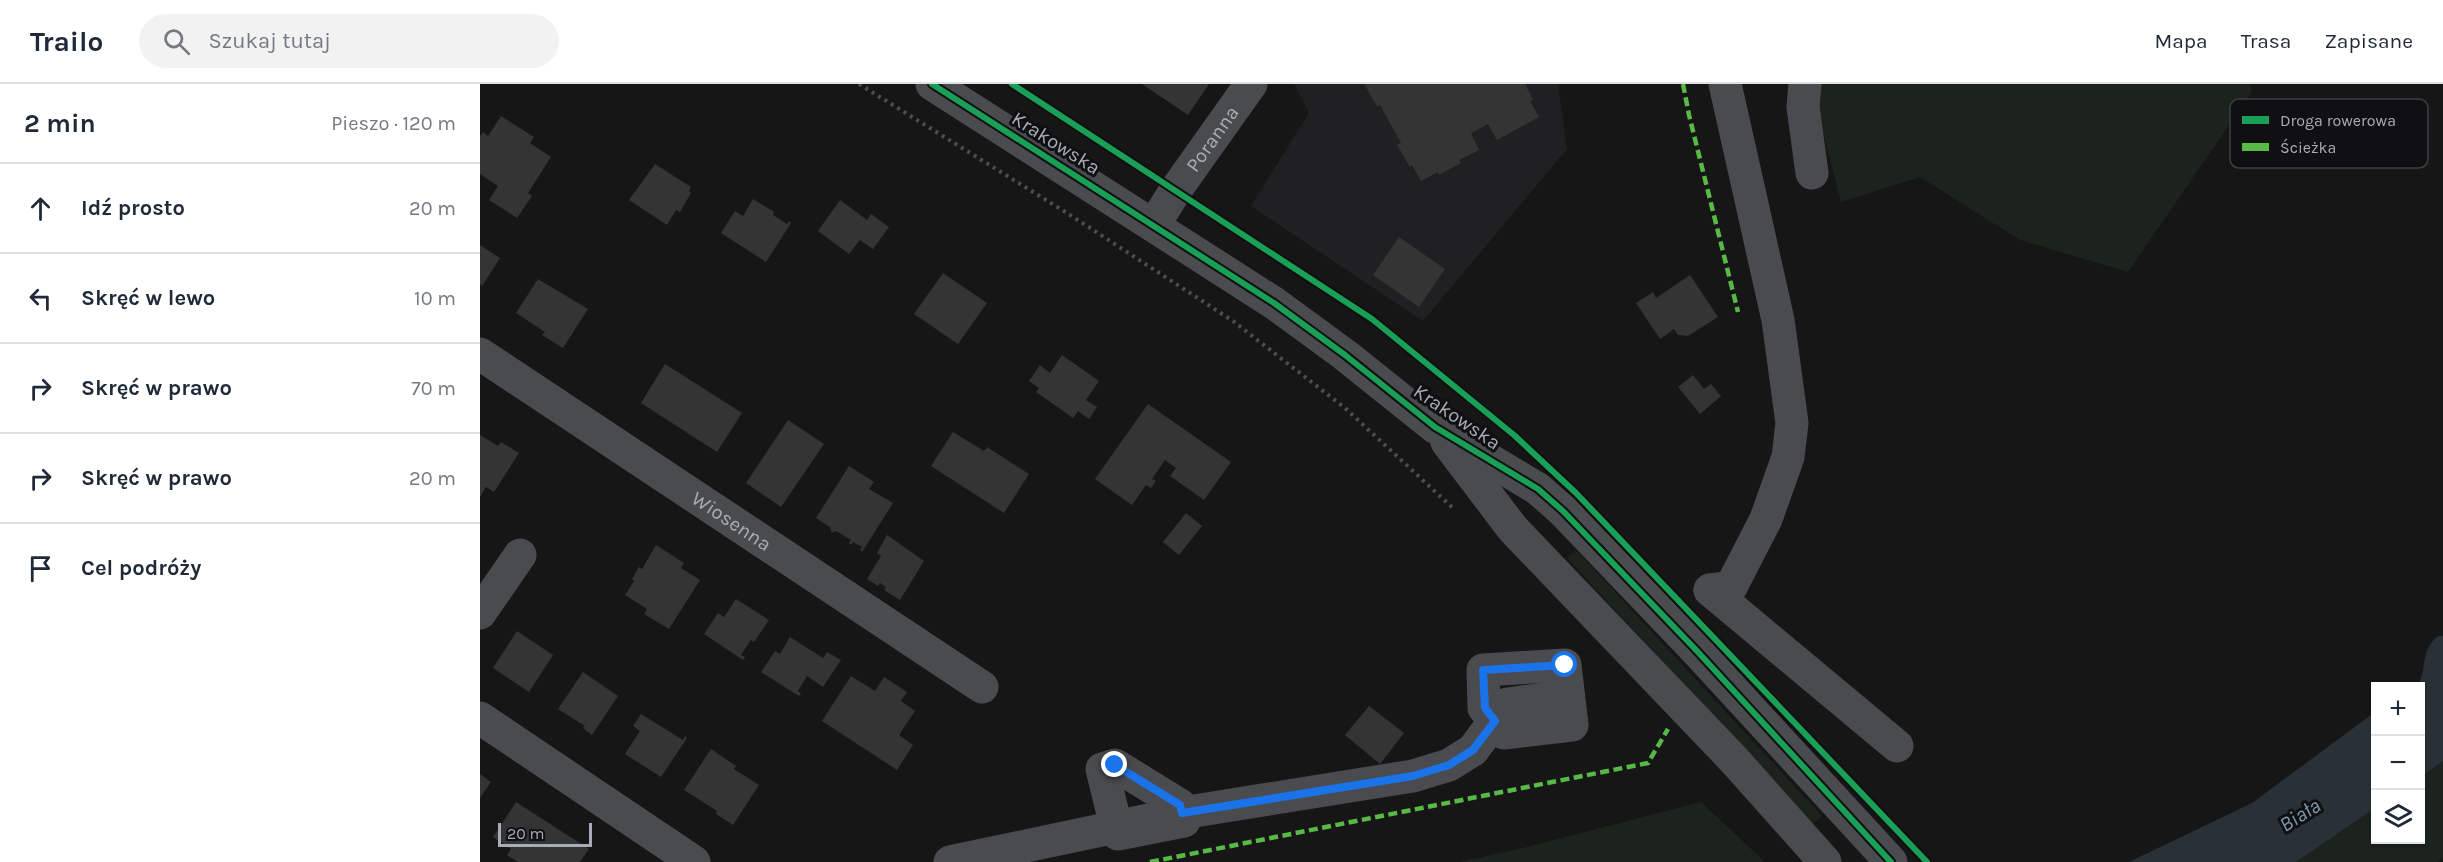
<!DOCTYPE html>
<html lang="pl">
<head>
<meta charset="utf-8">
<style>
  body { margin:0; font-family:Karla,sans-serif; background:#f2f2f3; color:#1f2937 }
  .controls { position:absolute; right:18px; bottom:18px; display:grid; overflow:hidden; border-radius:0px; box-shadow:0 2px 4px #0004 }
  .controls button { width:54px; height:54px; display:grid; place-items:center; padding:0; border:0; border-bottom:2px solid #e0e1e3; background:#fff; color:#1f2937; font:30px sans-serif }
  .scale { position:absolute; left:18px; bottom:15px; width:94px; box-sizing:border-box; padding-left:6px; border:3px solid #a7acb7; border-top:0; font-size:16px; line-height:21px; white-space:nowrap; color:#a7acb7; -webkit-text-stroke:4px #101012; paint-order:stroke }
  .stop { position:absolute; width:18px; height:18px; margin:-14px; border:4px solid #1a73e8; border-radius:50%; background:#fff }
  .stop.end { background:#1a73e8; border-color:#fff; box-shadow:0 2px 6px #0008 }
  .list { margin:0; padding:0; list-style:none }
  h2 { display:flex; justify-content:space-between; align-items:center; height:78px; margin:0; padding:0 24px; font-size:26px }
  h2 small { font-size:20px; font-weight:400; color:#747a83 }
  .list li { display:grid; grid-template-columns:39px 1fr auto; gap:18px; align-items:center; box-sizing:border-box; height:90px; padding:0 24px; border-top:2px solid #e0e1e3 }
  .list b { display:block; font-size:22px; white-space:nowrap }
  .list em { font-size:20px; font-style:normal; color:#747a83 }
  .icon { flex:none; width:33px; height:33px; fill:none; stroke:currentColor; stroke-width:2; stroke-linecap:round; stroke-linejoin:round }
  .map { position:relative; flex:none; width:1963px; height:778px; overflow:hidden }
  header { display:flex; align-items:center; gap:36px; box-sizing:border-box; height:84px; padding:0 30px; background:#fff; border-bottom:2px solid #e0e1e3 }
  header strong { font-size:28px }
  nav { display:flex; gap:33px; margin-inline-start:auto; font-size:21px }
  .search { width:420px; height:54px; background:#f2f2f3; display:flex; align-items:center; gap:15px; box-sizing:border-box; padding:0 21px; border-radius:33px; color:#747a83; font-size:22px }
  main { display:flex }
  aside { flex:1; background:#fff }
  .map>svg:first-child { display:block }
</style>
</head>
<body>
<header>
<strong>Trailo</strong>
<div class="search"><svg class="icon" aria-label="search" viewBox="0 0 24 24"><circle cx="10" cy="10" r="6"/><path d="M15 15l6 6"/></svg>Szukaj tutaj</div>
<nav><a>Mapa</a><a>Trasa</a><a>Zapisane</a></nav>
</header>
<main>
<aside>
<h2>2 min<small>Pieszo · 120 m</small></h2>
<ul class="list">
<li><svg class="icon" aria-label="ahead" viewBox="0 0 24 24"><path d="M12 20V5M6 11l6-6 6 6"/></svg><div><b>Idź prosto</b></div><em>20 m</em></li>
<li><svg class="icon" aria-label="left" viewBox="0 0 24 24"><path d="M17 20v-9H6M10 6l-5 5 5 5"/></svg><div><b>Skręć w lewo</b></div><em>10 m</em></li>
<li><svg class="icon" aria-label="right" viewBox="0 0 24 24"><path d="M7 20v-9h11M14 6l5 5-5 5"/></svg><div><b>Skręć w prawo</b></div><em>70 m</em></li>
<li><svg class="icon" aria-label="right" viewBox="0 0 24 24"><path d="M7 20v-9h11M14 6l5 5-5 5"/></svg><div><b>Skręć w prawo</b></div><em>20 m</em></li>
<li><svg class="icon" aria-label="arrive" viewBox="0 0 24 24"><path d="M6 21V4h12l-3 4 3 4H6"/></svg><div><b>Cel podróży</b></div></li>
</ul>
</aside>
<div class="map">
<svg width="1963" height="778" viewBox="0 0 1963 778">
  <rect width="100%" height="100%" fill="#161616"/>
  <polygon fill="#202022" points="814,0 1078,0 1087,65 943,237 771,122 829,29"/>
  <g fill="#1c231d">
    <polygon points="1335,0 1771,0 1771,9 1648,188 1540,156 1440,93 1361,118 1333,10"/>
    <polygon points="1095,467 1099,469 1342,732 1333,740 1089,476 1088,473"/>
    <polygon points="1963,677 1963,774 1958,778 1816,778 1895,724 1896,756 1940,756 1941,693"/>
    <polygon points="1221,718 1285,778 979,778 1043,764"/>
  </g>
  <g fill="#293137">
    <path d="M1958 552H1963V677L1941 693 1940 602H1937C1948 587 1939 567 1958 552Z"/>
    <polygon points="1895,628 1895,724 1816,778 1649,778 1772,719"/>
  </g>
  <g fill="#343435">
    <polygon points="662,0 729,0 708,31"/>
    <polygon points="887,0 1045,0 1053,16 1050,17 1059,33 1017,56 1008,40 991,49 999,66 979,76 981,79 959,91 958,88 941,97 932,81 930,83 917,61 921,59 900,21 897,23 885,1"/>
    <polygon points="21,32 54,53 50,59 71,73 48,109 52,112 37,134 9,116 18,102 0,90 0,52 3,48 8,52"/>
    <polygon points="175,80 211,103 209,107 211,109 200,128 196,126 187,141 149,116"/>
    <polygon points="273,115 294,128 293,131 307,140 309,137 311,139 286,178 241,149 255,127 263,132"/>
    <polygon points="360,116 387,136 391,130 409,143 393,165 380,156 369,170 338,147"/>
    <polygon points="919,153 965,185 939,223 893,191"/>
    <polygon points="0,161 20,174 2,202 0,200"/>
    <polygon points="463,189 507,219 478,260 434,230"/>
    <polygon points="1210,191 1238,233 1208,252 1198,251 1194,245 1180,255 1156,219 1173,208 1176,214"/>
    <polygon points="58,195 108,225 83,264 62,251 65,248 36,229"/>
    <polygon points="582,271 619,297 606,316 617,323 609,335 598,327 593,334 556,308 559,304 549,297 560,281 570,289"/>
    <polygon points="185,280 262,329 237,368 161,319"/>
    <polygon points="1213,291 1224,305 1231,300 1241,312 1220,330 1198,303"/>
    <polygon points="668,320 751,378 724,416 690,392 696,384 685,376 672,395 676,397 671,404 666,401 652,421 615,395"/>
    <polygon points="308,336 344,360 301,423 266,399"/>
    <polygon points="473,348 504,367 507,363 549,390 524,429 451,382"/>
    <polygon points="0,351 18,362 21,358 39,369 14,408 6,403 0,413"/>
    <polygon points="369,382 394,398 389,405 413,419 382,468 380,466 382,463 373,458 371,461 369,459 371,456 358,448 354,447 352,449 350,443 336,434"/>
    <polygon points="706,429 722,442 699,471 683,458"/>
    <polygon points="407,451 444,477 420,516 404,506 406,503 400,499 398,502 387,495 401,472 397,469"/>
    <polygon points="176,461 204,479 201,484 220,496 189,545 164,530 167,525 145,511 154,497 152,495 159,483 162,485"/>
    <polygon points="256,515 289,536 274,558 271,556 261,571 265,573 263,576 224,550 238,529 244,533"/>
    <polygon points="37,547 73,571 49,608 13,584"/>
    <polygon points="310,553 343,574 347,568 361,576 343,603 327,592 318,607 321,610 319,612 281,588 295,567 300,570"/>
    <polygon points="103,588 138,612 112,651 103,644 105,642 78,625"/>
    <polygon points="371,592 395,607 404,593 427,608 421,617 435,627 419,651 433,661 417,686 342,637"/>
    <polygon points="889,622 924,649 900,680 865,651"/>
    <polygon points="161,630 203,656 205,652 207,654 181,693 145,670 160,647 153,642"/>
    <polygon points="231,665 256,682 254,685 279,701 253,741 236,730 237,727 204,706"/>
    <polygon points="0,690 11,698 0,714"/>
    <polygon points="36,718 109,765 100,778 38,778 27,771 31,765 13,753"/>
  </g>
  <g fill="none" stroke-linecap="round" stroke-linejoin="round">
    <polyline stroke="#4c4d51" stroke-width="4" stroke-dasharray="3 4.5" stroke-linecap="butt" points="379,0 587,129 753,237 865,324 975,426"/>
    <g stroke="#4a4b4f" stroke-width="33">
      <polyline points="452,0 794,219 865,271 955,343 1058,405 1083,427 1217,567 1411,778"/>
      <polyline points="1325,0 1323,23 1332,89"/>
      <path id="s1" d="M674 141 695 107 771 0"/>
      <path id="s2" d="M0 270 502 603"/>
      <polyline points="967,358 1033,445 1255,677 1345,778"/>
      <polyline points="1230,506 1251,503 1286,435 1308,373 1312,339 1298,236 1245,0"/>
      <polyline points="1230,506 1417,662"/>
      <polyline points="0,529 40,471"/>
      <polygon points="1085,581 1092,641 1024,649 1004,624 1003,586"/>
      <polyline points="0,634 214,778"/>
      <polygon points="635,681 700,721 704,737 638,750 622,685"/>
      <polyline points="470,778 702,729 933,692 969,681 993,666 1027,620 1086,612"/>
    </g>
    <g stroke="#58b947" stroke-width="4.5" stroke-dasharray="9 4.5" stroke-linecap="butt">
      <polyline points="1203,0 1209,31 1258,228"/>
      <polyline points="670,778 1168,679 1188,645"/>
    </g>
    <defs>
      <g id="cycleway">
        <polyline points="452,0 794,219 865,271 955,343 1058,405 1083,427 1217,567 1411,778"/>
        <polyline points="532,0 892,235 1034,351 1096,409 1447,778"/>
      </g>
    </defs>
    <use href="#cycleway" stroke="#101012" stroke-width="10"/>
    <use href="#cycleway" stroke="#1a9f57" stroke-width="6"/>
  </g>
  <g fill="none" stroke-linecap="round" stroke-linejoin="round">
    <polyline stroke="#1a73e8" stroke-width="8" points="635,681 700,721 702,729 933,692 969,681 993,666 1015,637 1005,624 1003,586 1085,581"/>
  </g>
  <g text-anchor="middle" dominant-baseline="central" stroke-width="6" stroke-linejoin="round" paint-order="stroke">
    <g font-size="20" fill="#a7acb7" stroke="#101012">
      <text stroke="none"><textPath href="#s1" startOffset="104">Poranna</textPath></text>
      <text transform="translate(576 59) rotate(32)">Krakowska</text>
      <text transform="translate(977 333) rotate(34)">Krakowska</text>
      <text stroke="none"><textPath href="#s2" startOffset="302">Wiosenna</textPath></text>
    </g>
    <g font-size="21" font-style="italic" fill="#7e99b2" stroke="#101012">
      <text transform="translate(1820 731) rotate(-32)">Biała</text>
    </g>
  </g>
  <rect x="1750" y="15" width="198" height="69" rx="9" fill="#101012" stroke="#3d3f44" stroke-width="1.5"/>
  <rect x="1762" y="32" width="27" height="8" fill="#1a9f57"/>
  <rect x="1762" y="59" width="27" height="8" fill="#58b947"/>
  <g font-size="16" fill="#a7acb7">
    <text x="1800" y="42">Droga rowerowa</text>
    <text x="1800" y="69">Ścieżka</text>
  </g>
</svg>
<div class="controls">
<button>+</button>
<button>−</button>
<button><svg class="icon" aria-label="layers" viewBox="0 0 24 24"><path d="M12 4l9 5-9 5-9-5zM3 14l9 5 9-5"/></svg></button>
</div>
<div class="scale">20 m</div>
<div class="stop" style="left:1085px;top:581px"></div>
<div class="stop end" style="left:635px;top:681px"></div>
</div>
</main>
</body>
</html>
